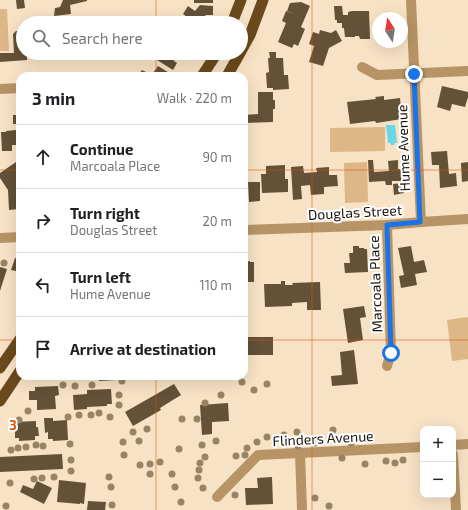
<!DOCTYPE html>
<html lang="en">
<head>
<meta charset="utf-8">
<style>
  body { margin:0; font-family:"Exo 2",sans-serif; background:#f6f6f6; color:#202124 }
  .controls { position:absolute; right:12px; bottom:12px; display:grid; overflow:hidden; border-radius:8px; box-shadow:0 4px 16px #0002 }
  .controls button { width:36px; height:36px; display:grid; place-items:center; padding:0; border:0; border-bottom:1px solid #e0e0e0; background:#fff; color:#202124; font:20px sans-serif }
  .compass { position:absolute; left:372px; top:12px; width:36px; height:36px; border-radius:50%; background:#fff; box-shadow:0 4px 16px #0002; rotate:348deg }
  .stop { position:absolute; width:12px; height:12px; margin:-9px; border:3px solid #1a73e8; border-radius:50%; background:#fff }
  .stop.end { background:#1a73e8; border-color:#fff; box-shadow:0 1px 4px #0008 }
  .list { margin:0; padding:0; list-style:none }
  h2 { display:flex; justify-content:space-between; align-items:center; height:52px; margin:0; padding:0 16px; font-size:17px }
  h2 small { font-size:13px; font-weight:400; color:#757577 }
  .list li { display:grid; grid-template-columns:26px 1fr auto; gap:12px; align-items:center; box-sizing:border-box; height:64px; padding:0 16px; border-top:1px solid #e0e0e0 }
  .list b { display:block; font-size:15px; white-space:nowrap }
  .list p { margin:0; font-size:13px; white-space:nowrap; color:#757577 }
  .list em { font-size:13px; font-style:normal; color:#757577 }
  .icon { flex:none; width:22px; height:22px; fill:none; stroke:currentColor; stroke-width:2; stroke-linecap:round; stroke-linejoin:round }
  .map { position:relative; flex:none; width:468px; height:510px; overflow:hidden }
  .search { position:absolute; background:#fff; box-shadow:0 4px 16px #0002; left:16px; top:16px; width:232px; height:44px; display:flex; align-items:center; gap:10px; box-sizing:border-box; padding:0 14px; border-radius:22px; color:#757577; font-size:15px }
  .panel { position:absolute; background:#fff; box-shadow:0 4px 16px #0002; left:16px; top:72px; width:232px; height:308px; border-radius:12px }
  .map>svg:first-child { display:block }
</style>
</head>
<body>
<div class="map">
<svg width="468" height="510" viewBox="0 0 468 510">
  <rect width="100%" height="100%" fill="#f8e2c6"/>
  <g fill="#ddb785">
    <polygon points="0,9 7,9 9,51 0,51"/>
    <polygon points="385,127 385,151 330,152 330,128"/>
    <polygon points="367,162 368,202 345,203 344,163"/>
    <polygon points="468,317 468,359 452,361 447,320"/>
  </g>
  <polygon fill="#67d7ea" points="386,125 395,125 397,143 395,143 394,145 391,145 390,143 388,143"/>
  <g fill="#635138">
    <polygon points="16,0 24,0 25,8 17,9"/>
    <polygon points="63,0 87,0 87,1 70,5 71,14 54,16 55,8 60,7"/>
    <rect x="194" y="0" width="19" height="3"/>
    <polygon points="301,2 310,6 301,27 305,29 298,46 294,44 292,48 278,42 286,23 282,21 286,11 294,14 287,11 290,3"/>
    <polygon points="200,5 213,6 213,15 206,15 202,19 201,23 184,23 183,22 187,17 183,14 188,6 195,11"/>
    <polygon points="334,6 342,6 343,15 348,15 348,12 352,11 369,11 370,39 360,39 359,36 355,36 355,37 345,37 344,28 342,28 342,23 337,23 337,20 335,20"/>
    <polygon points="320,30 331,33 336,30 342,41 329,48 323,66 309,62 314,46 309,44 313,32 319,34"/>
    <polygon points="16,31 23,32 23,53 27,53 27,60 0,62 0,53 14,53 13,34"/>
    <polygon points="269,52 276,52 276,58 283,58 284,75 288,75 289,89 273,90 273,88 267,88 266,73 269,72 268,58 270,58"/>
    <polygon points="42,53 75,53 75,57 66,58 66,56 51,57 51,58 42,58"/>
    <polygon points="150,53 176,53 178,54 174,61 177,63 173,70 149,55"/>
    <polygon points="158,66 171,74 170,76 138,76 142,70 150,74 153,73"/>
    <polygon points="442,86 468,92 468,97 465,107 452,104 450,111 437,107"/>
    <polygon points="258,92 273,92 273,100 275,100 275,109 273,109 273,122 244,123 244,115 258,114"/>
    <polygon points="384,96 384,100 400,98 402,119 376,123 375,121 350,124 347,102 376,99 375,97"/>
    <polygon points="13,115 20,115 20,152 17,152 16,145 12,145 12,151 2,151 1,132 6,132 6,131 16,130 16,124 13,124"/>
    <polygon points="447,151 449,174 456,173 457,186 440,188 439,165 432,165 431,152"/>
    <polygon points="368,160 373,160 374,172 389,171 388,161 398,160 398,169 403,169 404,181 392,181 392,185 386,185 385,181 369,182"/>
    <polygon points="16,162 20,168 20,171 19,172 20,173 20,204 18,205 19,209 9,210 8,190 0,178 0,173"/>
    <polygon points="468,162 468,181 462,182 461,163"/>
    <polygon points="285,165 285,179 288,179 288,192 262,193 261,174 266,174 266,166"/>
    <polygon points="303,166 304,173 317,172 316,168 329,167 329,175 337,175 338,186 324,187 324,194 311,195 310,185 301,186 302,199 293,200 291,167"/>
    <polygon points="244,180 247,180 248,204 244,204"/>
    <polygon points="248,182 260,182 260,201 249,202"/>
    <polygon points="403,183 404,193 394,195 393,184"/>
    <polygon points="353,246 359,246 359,248 364,248 364,249 367,249 368,272 345,273 344,263 350,263 349,253 353,253"/>
    <polygon points="411,246 414,262 424,260 427,272 415,274 417,285 401,288 399,276 404,275 398,248"/>
    <polygon points="15,258 20,259 20,272 11,270"/>
    <polygon points="250,261 250,262 254,262 254,282 244,282 244,262"/>
    <polygon points="0,267 7,269 0,291"/>
    <polygon points="281,281 285,281 285,285 293,285 292,283 320,282 321,310 307,310 307,302 292,303 292,306 265,307 264,284 281,284"/>
    <polygon points="364,306 366,317 360,318 363,340 348,343 343,309"/>
    <rect x="244" y="337" width="29" height="18"/>
    <polygon points="354,350 358,384 332,386 331,376 342,375 340,352"/>
    <polygon points="99,376 116,376 117,380 99,381"/>
    <polygon points="174,384 181,395 160,408 161,410 133,426 125,412"/>
    <polygon points="58,386 59,395 55,396 56,409 37,410 37,400 29,400 29,391 35,391 35,387"/>
    <polygon points="111,389 112,404 107,404 107,406 87,407 87,409 74,410 73,395 87,394 87,390"/>
    <polygon points="228,403 229,421 212,422 212,434 202,435 200,405"/>
    <polygon points="44,418 53,418 53,421 67,420 68,440 53,441 53,439 48,439 48,432 45,433"/>
    <polygon points="36,421 36,427 38,427 39,436 35,436 35,440 19,441 19,438 15,438 15,422"/>
    <polygon points="62,454 63,469 0,472 0,457"/>
    <polygon points="272,477 273,504 246,505 245,488 258,488 257,478"/>
    <polygon points="59,480 86,483 84,504 80,503 80,504 57,502"/>
    <polygon points="37,481 52,488 44,504 20,492 23,485 33,489"/>
    <polygon points="88,501 106,502 105,510 87,510"/>
  </g>
  <g fill="none" stroke-linecap="round" stroke-linejoin="round">
    <g stroke="#b69466" stroke-width="10">
      <polyline points="411,0 421,222"/>
      <polyline points="362,67 377,75 468,71"/>
      <polyline points="0,89 20,88"/>
      <polyline points="387,225 391,353 387,366"/>
      <polyline points="244,230 387,225 421,222 468,219"/>
      <polyline points="0,238 20,237"/>
      <polyline points="453,445 468,444"/>
      <polyline points="300,453 302,510"/>
      <polyline points="453,454 456,510"/>
      <polyline points="217,497 258,455 423,447"/>
    </g>
    <g stroke="#6a4a1c" stroke-width="11">
      <polyline points="232,23 241,0"/>
      <polyline points="241,51 250,35 263,0"/>
      <polyline points="202,76 217,53"/>
      <polyline points="227,76 240,53"/>
      <polyline points="0,368 20,339"/>
      <polyline points="0,401 20,371"/>
    </g>
  </g>
  <g fill="#988365">
    <circle cx="4" cy="263" r="3.5"/>
    <circle cx="122" cy="381" r="3.5"/>
    <circle cx="242" cy="382" r="3.5"/>
    <circle cx="267" cy="384" r="3.5"/>
    <circle cx="63" cy="385" r="3.5"/>
    <circle cx="92" cy="385" r="3.5"/>
    <circle cx="75" cy="386" r="3.5"/>
    <circle cx="254" cy="390" r="3.5"/>
    <circle cx="119" cy="395" r="3.5"/>
    <circle cx="221" cy="395" r="3.5"/>
    <circle cx="205" cy="403" r="3.5"/>
    <circle cx="119" cy="405" r="3.5"/>
    <circle cx="28" cy="411" r="3.5"/>
    <circle cx="99" cy="413" r="3.5"/>
    <circle cx="79" cy="415" r="3.5"/>
    <circle cx="91" cy="415" r="3.5"/>
    <circle cx="68" cy="417" r="3.5"/>
    <circle cx="110" cy="417" r="3.5"/>
    <circle cx="182" cy="419" r="3.5"/>
    <circle cx="197" cy="419" r="3.5"/>
    <circle cx="19" cy="420" r="3.5"/>
    <circle cx="147" cy="429" r="3.5"/>
    <circle cx="333" cy="430" r="3.5"/>
    <circle cx="133" cy="432" r="3.5"/>
    <circle cx="297" cy="432" r="3.5"/>
    <circle cx="284" cy="435" r="3.5"/>
    <circle cx="267" cy="437" r="3.5"/>
    <circle cx="139" cy="441" r="3.5"/>
    <circle cx="216" cy="441" r="3.5"/>
    <circle cx="123" cy="442" r="3.5"/>
    <circle cx="257" cy="442" r="3.5"/>
    <circle cx="315" cy="443" r="3.5"/>
    <circle cx="351" cy="443" r="3.5"/>
    <circle cx="70" cy="444" r="3.5"/>
    <circle cx="36" cy="445" r="3.5"/>
    <circle cx="202" cy="445" r="3.5"/>
    <circle cx="43" cy="446" r="3.5"/>
    <circle cx="298" cy="446" r="3.5"/>
    <circle cx="26" cy="447" r="3.5"/>
    <circle cx="18" cy="448" r="3.5"/>
    <circle cx="247" cy="448" r="3.5"/>
    <circle cx="179" cy="449" r="3.5"/>
    <circle cx="11" cy="450" r="3.5"/>
    <circle cx="124" cy="455" r="3.5"/>
    <circle cx="245" cy="455" r="3.5"/>
    <circle cx="236" cy="456" r="3.5"/>
    <circle cx="205" cy="457" r="3.5"/>
    <circle cx="342" cy="458" r="3.5"/>
    <circle cx="71" cy="460" r="3.5"/>
    <circle cx="403" cy="460" r="3.5"/>
    <circle cx="386" cy="461" r="3.5"/>
    <circle cx="160" cy="462" r="3.5"/>
    <circle cx="200" cy="463" r="3.5"/>
    <circle cx="395" cy="463" r="3.5"/>
    <circle cx="150" cy="464" r="3.5"/>
    <circle cx="365" cy="464" r="3.5"/>
    <circle cx="140" cy="465" r="3.5"/>
    <circle cx="199" cy="470" r="3.5"/>
    <circle cx="71" cy="471" r="3.5"/>
    <circle cx="150" cy="474" r="3.5"/>
    <circle cx="172" cy="474" r="3.5"/>
    <circle cx="54" cy="477" r="3.5"/>
    <circle cx="109" cy="477" r="3.5"/>
    <circle cx="42" cy="478" r="3.5"/>
    <circle cx="198" cy="478" r="3.5"/>
    <circle cx="34" cy="479" r="3.5"/>
    <circle cx="10" cy="483" r="3.5"/>
    <circle cx="111" cy="487" r="3.5"/>
    <circle cx="175" cy="487" r="3.5"/>
    <circle cx="203" cy="488" r="3.5"/>
    <circle cx="235" cy="495" r="3.5"/>
    <circle cx="315" cy="498" r="3.5"/>
    <circle cx="181" cy="502" r="3.5"/>
    <circle cx="112" cy="505" r="3.5"/>
    <circle cx="6" cy="506" r="3.5"/>
    <circle cx="329" cy="506" r="3.5"/>
  </g>
  <g fill="none" stroke-linecap="round" stroke-linejoin="round">
    <polyline stroke="#1a73e8" stroke-width="5" points="391,353 387,225 420,222 414,74"/>
  </g>
  <path fill="none" stroke="#de560c" stroke-width="1" stroke-opacity="0.55" d="M156 0V23M312 0V510M156 53V76M0 170H20M244 170H468M0 340H20M244 340H468M156 376V510"/>
  <g text-anchor="middle" dominant-baseline="central" stroke-width="4" stroke-linejoin="round" paint-order="stroke">
    <g font-size="14" fill="#1c140a" stroke="#fff">
      <text transform="translate(403 148) rotate(-92)">Hume Avenue</text>
      <text transform="translate(355 212) rotate(-3)">Douglas Street</text>
      <text transform="translate(375 284) rotate(-92)">Marcoala Place</text>
      <text transform="translate(323 438) rotate(-3)">Flinders Avenue</text>
    </g>
  </g>
  <g font-size="13" text-anchor="middle" font-weight="bold" fill="#de560c" stroke="#fff" stroke-width="4" stroke-linejoin="round" paint-order="stroke">
    <text x="13" y="430">3</text>
  </g>
</svg>
<div class="controls">
<button>+</button>
<button>−</button>
</div>
<svg class="compass" viewBox="-18 -18 36 36"><path d="M0-13l5 13h-10z" fill="#e53935"/><path d="M0 13l5-13h-10z" fill="#757577"/></svg>
<div class="stop" style="left:391px;top:353px"></div>
<div class="stop end" style="left:414px;top:74px"></div>
<div class="search"><svg class="icon" aria-label="search" viewBox="0 0 24 24"><circle cx="10" cy="10" r="6"/><path d="M15 15l6 6"/></svg>Search here</div>
<section class="panel">
<h2>3 min<small>Walk · 220 m</small></h2>
<ul class="list">
<li><svg class="icon" aria-label="ahead" viewBox="0 0 24 24"><path d="M12 20V5M6 11l6-6 6 6"/></svg><div><b>Continue</b><p>Marcoala Place</p></div><em>90 m</em></li>
<li><svg class="icon" aria-label="right" viewBox="0 0 24 24"><path d="M7 20v-9h11M14 6l5 5-5 5"/></svg><div><b>Turn right</b><p>Douglas Street</p></div><em>20 m</em></li>
<li><svg class="icon" aria-label="left" viewBox="0 0 24 24"><path d="M17 20v-9H6M10 6l-5 5 5 5"/></svg><div><b>Turn left</b><p>Hume Avenue</p></div><em>110 m</em></li>
<li><svg class="icon" aria-label="arrive" viewBox="0 0 24 24"><path d="M6 21V4h12l-3 4 3 4H6"/></svg><div><b>Arrive at destination</b></div></li>
</ul>
</section>
</div>
</body>
</html>
